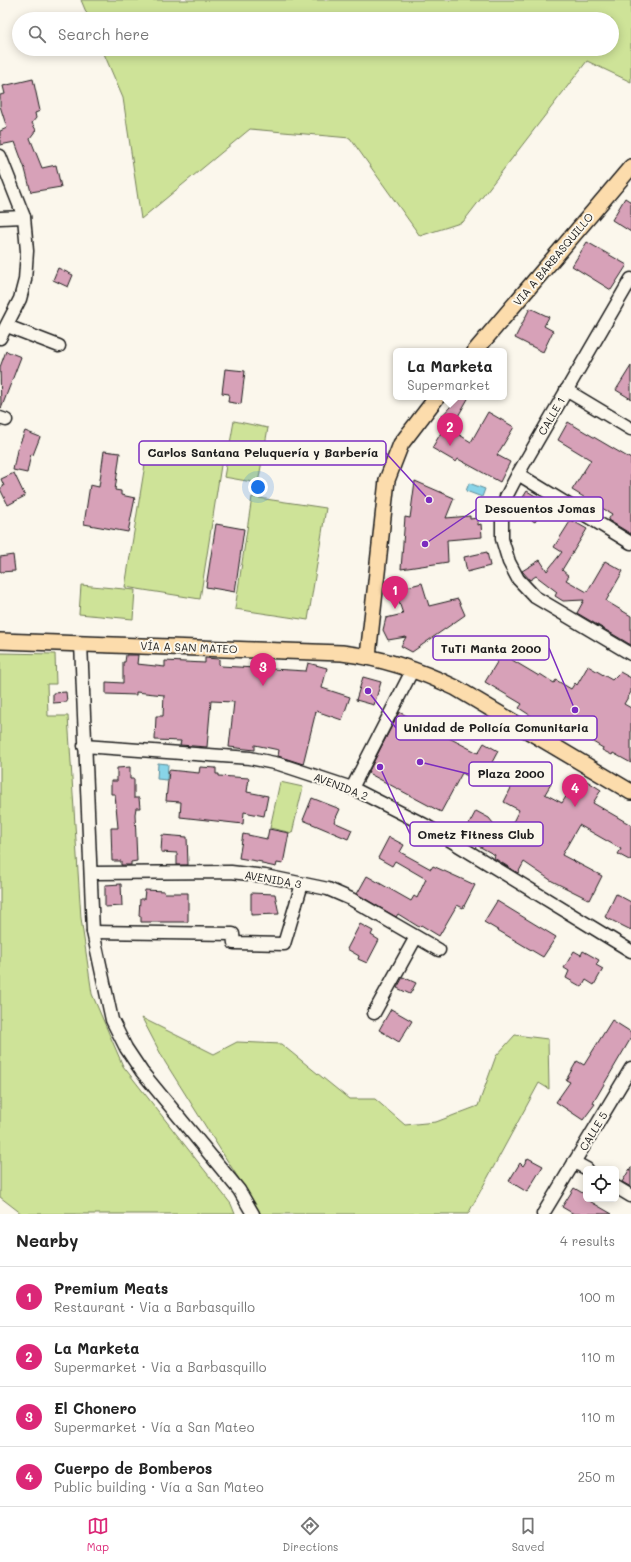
<!DOCTYPE html>
<html lang="en">
<head>
<meta charset="utf-8">
<style>
  body { margin:0; font-family:Mali,sans-serif; background:#f2f2f2; color:#222 }
  .controls { position:absolute; right:12px; bottom:12px; display:grid; overflow:hidden; border-radius:6px; box-shadow:0 2px 10px #0003 }
  .controls button { width:36px; height:36px; display:grid; place-items:center; padding:0; border:0; border-bottom:1px solid #e0e0e0; background:#fff; color:#222; font:20px sans-serif }
  .you { position:absolute; left:258px; top:487px; width:14px; height:14px; margin:-10px; border:3px solid #fff; border-radius:50%; background:#1a73e8; box-shadow:0 0 0 6px #1a73e833 }
  .badge { display:grid; place-items:center; width:26px; height:26px; border-radius:50%; background:#db2777; color:#fff; font-size:13px; font-weight:700 }
  .pin { position:absolute; translate:-50% -33px; filter:drop-shadow(0 1px 2px #0008) }
  .pin::after { content:''; position:absolute; top:21px; width:14px; height:12px; background:inherit; clip-path:polygon(0 0,100% 0,50% 100%) }
  .popup { position:absolute; left:393px; top:348px; width:114px; height:52px; box-sizing:border-box; display:grid; place-content:center; border-radius:6px; background:#fff; filter:drop-shadow(0 1px 3px #0005); font-size:13px; white-space:nowrap; color:#767676 }
  .popup b { font-size:15px; color:#222 }
  .popup::after { content:''; position:absolute; left:50%; top:100%; margin-left:-8px; border:8px solid transparent; border-top-color:#fff }
  .list { margin:0; padding:0; list-style:none }
  h2 { display:flex; justify-content:space-between; align-items:center; height:52px; margin:0; padding:0 16px; font-size:17px }
  h2 small { font-size:13px; font-weight:400; color:#767676 }
  .list li { display:grid; grid-template-columns:26px 1fr auto; gap:12px; align-items:center; box-sizing:border-box; height:60px; padding:0 16px; border-top:1px solid #e0e0e0 }
  .list b { display:block; font-size:15px; white-space:nowrap }
  .list p { margin:0; font-size:13px; white-space:nowrap; color:#767676 }
  .list em { font-size:13px; font-style:normal; color:#767676 }
  .icon { flex:none; width:22px; height:22px; fill:none; stroke:currentColor; stroke-width:2; stroke-linecap:round; stroke-linejoin:round }
  .map { position:relative; flex:none; width:631px; height:1214px; overflow:hidden }
  .search { position:absolute; background:#fff; box-shadow:0 2px 10px #0003; left:12px; right:12px; top:12px; height:44px; display:flex; align-items:center; gap:10px; box-sizing:border-box; padding:0 14px; border-radius:22px; color:#767676; font-size:15px }
  .sheet { height:292px; background:#fff }
  nav { display:flex; justify-content:space-around; align-items:center; box-sizing:border-box; height:56px; border-top:1px solid #e0e0e0; background:#fff; font-size:11px; color:#767676 }
  nav a { display:grid; justify-items:center; gap:2px }
  nav .on { color:#db2777 }
  .map>svg:first-child { display:block }
</style>
</head>
<body>
<div class="map">
<svg width="631" height="1214" viewBox="0 0 631 1214">
  <rect width="100%" height="100%" fill="#fbf7ec"/>
  <filter id="ink" filterUnits="userSpaceOnUse"><feTurbulence type="fractalNoise" baseFrequency=".025" numOctaves="2"/><feDisplacementMap in="SourceGraphic" scale="8" xChannelSelector="R" yChannelSelector="G"/><feConvolveMatrix kernelMatrix="1 2 1 2 8 2 1 2 1" color-interpolation-filters="sRGB"/></filter>
  <g filter="url(#ink)">
    <g fill="#cee398" stroke="#75805a">
      <polygon points="81,0 631,0 631,82 587,61 463,222 420,236 350,138 250,129 141,219 123,98 102,49 612,49 612,19 89,19"/>
      <polygon points="234,421 268,428 258,483 224,477"/>
      <polygon points="148,446 222,459 200,599 125,587"/>
      <polygon points="252,497 326,508 308,620 235,609"/>
      <polygon points="81,585 135,590 133,619 79,614"/>
      <polygon points="0,653 55,654 56,684 47,684 48,716 68,716 81,918 92,994 123,1066 231,1204 235,1214 22,1214 0,1197"/>
      <polygon points="280,782 303,787 292,833 270,828"/>
      <polygon points="142,1018 214,1054 237,1042 281,1044 349,1099 375,1099 405,1125 436,1122 478,1106 496,1056 515,1035 548,1039 549,1089 539,1083 468,1214 261,1214 165,1062"/>
    </g>
    <g fill="#88d4e8" stroke="#5d8a96">
      <polygon points="469,483 485,489 482,497 466,491"/>
      <polygon points="158,763 168,764 167,780 157,779"/>
    </g>
    <g fill="#d7a1b8" stroke="#1c1c1c">
      <polygon points="33,79 40,111 35,113 36,118 32,123 36,130 30,138 42,168 56,165 61,187 31,192 25,169 15,142 0,145 0,131 7,128 0,106 0,95 5,94 3,86"/>
      <polygon points="625,198 631,202 631,232 612,220"/>
      <polygon points="587,242 627,265 611,290 572,266"/>
      <polygon points="58,268 73,275 68,287 53,280"/>
      <polygon points="530,308 549,317 544,326 553,331 543,352 515,338"/>
      <polygon points="6,351 21,357 1,409 0,367"/>
      <polygon points="631,366 631,399 616,390"/>
      <polygon points="225,369 245,371 241,404 228,402 229,394 222,393"/>
      <polygon points="459,397 469,397 453,425 441,417"/>
      <polygon points="488,412 514,427 497,455 510,462 500,482 458,459 456,462 432,448 445,426 471,442"/>
      <polygon points="568,422 631,459 631,534 608,520 612,514 572,490 591,460 558,440"/>
      <polygon points="25,431 40,437 33,455 31,454 27,473 13,470 17,450"/>
      <polygon points="104,451 120,453 115,490 121,491 121,495 135,498 128,532 84,524 90,485 99,487"/>
      <polygon points="14,473 25,496 8,505 0,489 4,486 1,479"/>
      <polygon points="415,481 454,498 446,518 470,516 470,519 478,518 478,525 481,524 482,537 447,540 448,562 401,569 405,517 410,518"/>
      <polygon points="527,491 547,503 535,522 515,510"/>
      <polygon points="571,520 587,529 562,570 569,576 566,580 587,592 605,561 623,571 606,601 631,616 631,645 577,613 584,600 563,601 555,596 557,592 536,576 530,580 522,571 540,560 547,571 562,552 554,547"/>
      <polygon points="216,524 244,529 235,592 206,587"/>
      <polygon points="487,552 490,566 467,572 464,557"/>
      <polygon points="13,555 15,571 0,572 0,557"/>
      <polygon points="422,583 429,606 458,599 465,615 412,652 401,646 406,637 388,640 383,630 386,618 403,614 395,590"/>
      <polygon points="502,654 539,676 540,674 554,683 556,680 571,689 575,683 577,685 588,666 612,680 620,672 631,678 631,692 624,704 631,708 631,763 613,753 612,755 602,750 603,748 553,718 548,727 519,708 522,704 485,682"/>
      <polygon points="126,655 138,655 137,664 165,667 165,661 205,663 205,658 219,659 219,664 221,666 306,671 308,663 327,668 322,688 350,697 342,720 316,711 303,764 278,756 279,750 255,745 255,750 229,747 234,702 211,701 207,747 180,745 181,741 155,740 156,716 163,716 164,695 136,692 136,695 106,694 106,682 123,683 123,662 125,662"/>
      <polygon points="363,677 381,682 374,705 356,700"/>
      <polygon points="66,692 67,702 53,703 53,693"/>
      <polygon points="399,712 478,753 484,743 498,751 481,783 462,773 441,812 368,773"/>
      <polygon points="130,767 130,779 134,779 134,798 139,798 140,808 136,808 135,814 137,861 131,862 131,865 121,865 121,861 112,861 111,828 118,828 115,794 111,794 111,781 117,781 117,768"/>
      <polygon points="200,767 216,768 216,774 219,774 219,776 249,778 247,792 268,796 264,816 244,812 243,824 180,817 181,802 166,801 169,770 199,773"/>
      <polygon points="521,768 551,784 545,794 562,803 579,776 601,790 593,803 631,825 631,861 618,854 621,849 579,825 563,853 562,855 602,876 590,900 552,881 524,862 518,873 494,858 495,855 462,837 476,811 489,818 505,838 519,810 504,802"/>
      <polygon points="312,798 340,809 334,822 352,830 348,839 303,820"/>
      <polygon points="269,829 289,833 283,864 277,863 276,867 262,864 262,862 239,858 243,834 267,839"/>
      <polygon points="162,835 187,837 188,865 177,865 177,853 161,852"/>
      <polygon points="389,837 404,845 400,852 431,869 433,866 475,885 463,908 457,905 439,936 421,925 419,927 398,914 396,917 357,894 367,876 411,901 414,896 417,898 426,879 395,861 392,866 378,858"/>
      <polygon points="121,884 122,906 105,907 105,885"/>
      <polygon points="145,890 164,891 164,893 188,893 188,922 141,922 141,916 139,916 140,899 144,899"/>
      <polygon points="251,893 275,894 279,914 251,915"/>
      <polygon points="616,894 631,902 631,930 605,917"/>
      <polygon points="497,901 556,937 543,957 484,922"/>
      <polygon points="360,924 373,931 371,935 379,940 367,963 358,959 359,956 347,949"/>
      <polygon points="574,951 581,955 583,951 599,960 596,965 603,969 594,985 586,980 582,987 566,978 569,971 564,968"/>
      <polygon points="403,977 416,983 410,994 397,988"/>
      <polygon points="391,1009 412,1021 399,1042 379,1030"/>
      <polygon points="612,1020 631,1032 631,1038 593,1103 595,1104 583,1120 556,1102 570,1082 566,1080 577,1061 584,1065"/>
      <polygon points="528,1158 543,1166 527,1192 509,1181 520,1163 523,1166"/>
      <polygon points="631,1167 631,1187 622,1182"/>
      <polygon points="574,1188 586,1195 586,1199 612,1214 574,1214 562,1207"/>
    </g>
    <g fill="none" stroke-linecap="round" stroke-linejoin="round">
      <defs>
        <g id="minor">
          <polyline points="0,156 24,217 27,251 25,280 20,299 0,338"/>
          <polyline points="0,218 24,217"/>
          <polyline points="631,279 518,474 506,497 502,520 502,539 509,562 518,579 535,597 631,654"/>
          <polyline points="7,326 59,346"/>
          <polyline points="566,390 631,429"/>
          <polyline points="0,418 6,420"/>
          <polyline points="518,474 631,543"/>
          <polyline points="81,643 93,932 112,1020 126,1048 142,1072 239,1190 253,1214"/>
          <polyline points="84,746 250,758 279,764 352,788 425,825 631,951"/>
          <polyline points="352,788 413,669"/>
          <polyline points="91,873 231,872 265,876 328,889 351,899 439,950"/>
          <polyline points="93,932 233,934 234,943 284,944 302,884"/>
          <polyline points="374,1013 416,937"/>
          <polyline points="574,1162 587,1169"/>
          <polyline points="616,1187 631,1196"/>
          <polyline points="543,1214 631,1068"/>
        </g>
        <g id="major">
          <polyline points="475,351 631,167"/>
          <path d="M0 641 342 653C383 658 419 670 456 688L631 792"/>
          <polyline points="368,656 387,480 401,444 437,397"/>
        </g>
      </defs>
      <use href="#minor" stroke="#1c1c1c" stroke-width="15"/>
      <use href="#major" stroke="#1c1c1c" stroke-width="18"/>
      <use href="#minor" stroke="#fbf7ec" stroke-width="12"/>
      <use href="#major" stroke="#fcdcac" stroke-width="15"/>
    </g>
  </g>
  <g text-anchor="middle" dominant-baseline="central" stroke-width="4" stroke-linejoin="round" paint-order="stroke">
    <g font-size="11" fill="#1c1c1c" stroke="#fbf7ec">
      <text transform="translate(553 259) rotate(-50)">VIA A BARBASQUILLO</text>
      <text transform="translate(551 416) rotate(-60)">CALLE 1</text>
      <text transform="translate(189 647) rotate(2)">VÍA A SAN MATEO</text>
      <text transform="translate(341 786) rotate(21)">AVENIDA 2</text>
      <text transform="translate(273 879) rotate(10)">AVENIDA 3</text>
      <text transform="translate(593 1131) rotate(-59)">CALLE 5</text>
    </g>
  </g>
  <path fill="none" stroke="#7b2cbf" stroke-width="1.5" d="M429 500L386 453M425 544L476 509M575 710L549 648M368 691L396 728M420 762L469 774M380 767L410 834"/>
  <g fill="#7b2cbf" stroke="#fbf7ec" stroke-width="1.5">
    <circle cx="429" cy="500" r="4"/>
    <circle cx="425" cy="544" r="4"/>
    <circle cx="575" cy="710" r="4"/>
    <circle cx="368" cy="691" r="4"/>
    <circle cx="420" cy="762" r="4"/>
    <circle cx="380" cy="767" r="4"/>
  </g>
  <g fill="#fbf7ec" stroke="#7b2cbf" stroke-width="1.5">
    <rect x="139" y="441" width="247" height="24" rx="4"/>
    <rect x="476" y="497" width="127" height="24" rx="4"/>
    <rect x="433" y="636" width="116" height="24" rx="4"/>
    <rect x="396" y="716" width="201" height="24" rx="4"/>
    <rect x="469" y="762" width="83" height="24" rx="4"/>
    <rect x="410" y="822" width="133" height="24" rx="4"/>
  </g>
  <g font-size="12" text-anchor="middle" font-weight="bold" fill="#1c1c1c">
    <text x="263" y="457">Carlos Santana Peluquería y Barbería</text>
    <text x="540" y="513">Descuentos Jomas</text>
    <text x="491" y="653">TuTi Manta 2000</text>
    <text x="496" y="732">Unidad de Policía Comunitaria</text>
    <text x="511" y="778">Plaza 2000</text>
    <text x="476" y="839">Ometz Fitness Club</text>
  </g>
</svg>
<div class="controls">
<button><svg class="icon" aria-label="locate" viewBox="0 0 24 24"><circle cx="12" cy="12" r="6"/><path d="M12 2v4M12 18v4M2 12h4M18 12h4"/></svg></button>
</div>
<div class="you"></div>
<div class="pin badge" style="left:395px;top:609px">1</div>
<div class="pin badge" style="left:450px;top:446px">2</div>
<div class="popup"><b>La Marketa</b>Supermarket</div>
<div class="pin badge" style="left:263px;top:686px">3</div>
<div class="pin badge" style="left:575px;top:807px">4</div>
<div class="search"><svg class="icon" aria-label="search" viewBox="0 0 24 24"><circle cx="10" cy="10" r="6"/><path d="M15 15l6 6"/></svg>Search here</div>
</div>
<section class="sheet">
<h2>Nearby<small>4 results</small></h2>
<ul class="list">
<li><span class="badge">1</span><div><b>Premium Meats</b><p>Restaurant · Via a Barbasquillo</p></div><em>100 m</em></li>
<li><span class="badge">2</span><div><b>La Marketa</b><p>Supermarket · Via a Barbasquillo</p></div><em>110 m</em></li>
<li><span class="badge">3</span><div><b>El Chonero</b><p>Supermarket · Vía a San Mateo</p></div><em>110 m</em></li>
<li><span class="badge">4</span><div><b>Cuerpo de Bomberos</b><p>Public building · Vía a San Mateo</p></div><em>250 m</em></li>
</ul>
</section>
<nav>
<a class="on"><svg class="icon" aria-label="map" viewBox="0 0 24 24"><path d="M3 6l6-2 6 2 6-2v14l-6 2-6-2-6 2zM9 4v14M15 6v14"/></svg>Map</a>
<a><svg class="icon" aria-label="directions" viewBox="0 0 24 24"><path d="M12 3l9 9-9 9-9-9zM9 14v-3h6M13 9l2 2-2 2"/></svg>Directions</a>
<a><svg class="icon" aria-label="saved" viewBox="0 0 24 24"><path d="M7 4h10v16l-5-4-5 4z"/></svg>Saved</a>
</nav>
</body>
</html>
